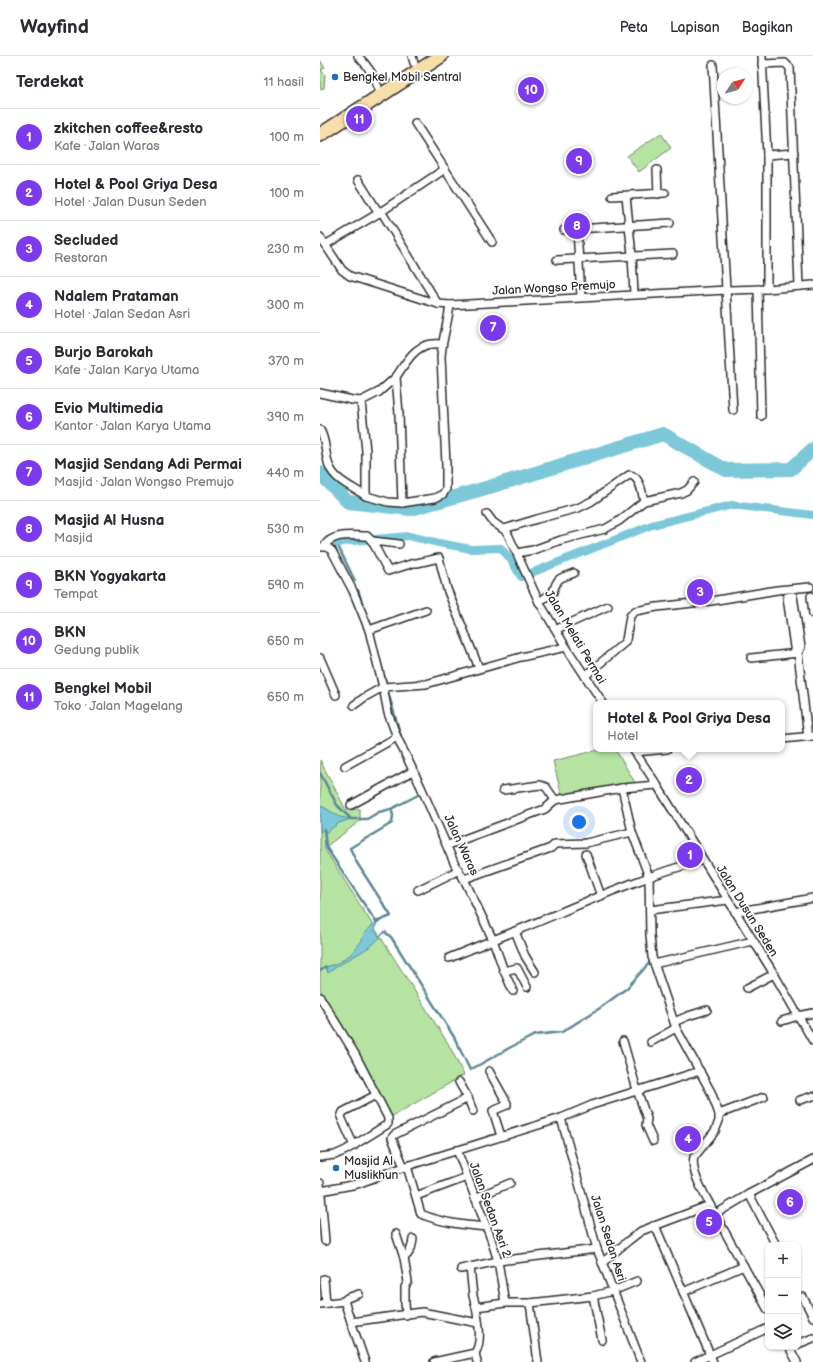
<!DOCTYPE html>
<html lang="id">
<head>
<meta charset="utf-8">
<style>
  body { margin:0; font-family:"Balsamiq Sans",sans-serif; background:#f2f2f3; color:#2b2b33 }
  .controls { position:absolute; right:12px; bottom:12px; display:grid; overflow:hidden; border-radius:8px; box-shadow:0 1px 3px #0004 }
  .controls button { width:36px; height:36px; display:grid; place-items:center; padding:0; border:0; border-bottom:1px solid #e1e1e2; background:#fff; color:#2b2b33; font:20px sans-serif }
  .compass { position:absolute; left:397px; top:12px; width:36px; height:36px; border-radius:50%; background:#fff; box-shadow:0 1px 3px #0004; rotate:54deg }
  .you { position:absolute; left:259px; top:766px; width:14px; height:14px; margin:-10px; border:3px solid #fff; border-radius:50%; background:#1a73e8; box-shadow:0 0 0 6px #1a73e833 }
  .badge { display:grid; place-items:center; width:26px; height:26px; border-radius:50%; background:#7c3aed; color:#fff; font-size:13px; font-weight:700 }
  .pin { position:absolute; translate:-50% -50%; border:2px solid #fff; box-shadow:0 1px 4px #0006 }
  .popup { position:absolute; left:273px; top:644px; width:192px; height:52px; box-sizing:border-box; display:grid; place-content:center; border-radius:8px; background:#fff; filter:drop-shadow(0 1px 3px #0005); font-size:13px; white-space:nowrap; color:#7c7c81 }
  .popup b { font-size:15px; color:#2b2b33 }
  .popup::after { content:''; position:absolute; left:50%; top:100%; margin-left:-8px; border:8px solid transparent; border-top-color:#fff }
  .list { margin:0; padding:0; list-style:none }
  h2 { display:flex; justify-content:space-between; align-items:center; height:52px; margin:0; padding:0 16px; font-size:17px }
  h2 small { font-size:13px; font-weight:400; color:#7c7c81 }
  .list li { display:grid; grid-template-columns:26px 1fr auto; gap:12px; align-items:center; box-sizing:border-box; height:56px; padding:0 16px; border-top:1px solid #e1e1e2 }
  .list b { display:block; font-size:15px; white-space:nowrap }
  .list p { margin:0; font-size:13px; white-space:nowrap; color:#7c7c81 }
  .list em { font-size:13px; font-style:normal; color:#7c7c81 }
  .icon { flex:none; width:22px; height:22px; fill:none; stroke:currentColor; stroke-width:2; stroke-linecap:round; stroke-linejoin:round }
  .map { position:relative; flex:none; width:493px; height:1306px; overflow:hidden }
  header { display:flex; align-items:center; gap:24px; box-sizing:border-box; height:56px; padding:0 20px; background:#fff; border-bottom:1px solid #e1e1e2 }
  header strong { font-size:19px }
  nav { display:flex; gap:22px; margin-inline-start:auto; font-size:14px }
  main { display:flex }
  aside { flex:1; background:#fff }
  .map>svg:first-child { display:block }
</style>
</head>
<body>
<header>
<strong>Wayfind</strong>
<nav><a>Peta</a><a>Lapisan</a><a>Bagikan</a></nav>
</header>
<main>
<aside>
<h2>Terdekat<small>11 hasil</small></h2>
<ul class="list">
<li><span class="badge">1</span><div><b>zkitchen coffee&amp;resto</b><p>Kafe · Jalan Waras</p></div><em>100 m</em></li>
<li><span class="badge">2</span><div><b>Hotel &amp; Pool Griya Desa</b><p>Hotel · Jalan Dusun Seden</p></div><em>100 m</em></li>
<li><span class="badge">3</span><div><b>Secluded</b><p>Restoran</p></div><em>230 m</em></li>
<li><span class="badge">4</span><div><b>Ndalem Prataman</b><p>Hotel · Jalan Sedan Asri</p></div><em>300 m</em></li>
<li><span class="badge">5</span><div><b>Burjo Barokah</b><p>Kafe · Jalan Karya Utama</p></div><em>370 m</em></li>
<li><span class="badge">6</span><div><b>Evio Multimedia</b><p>Kantor · Jalan Karya Utama</p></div><em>390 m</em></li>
<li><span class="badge">7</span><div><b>Masjid Sendang Adi Permai</b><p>Masjid · Jalan Wongso Premujo</p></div><em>440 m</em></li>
<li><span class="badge">8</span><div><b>Masjid Al Husna</b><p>Masjid</p></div><em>530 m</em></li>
<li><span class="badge">9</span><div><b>BKN Yogyakarta</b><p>Tempat</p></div><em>590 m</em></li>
<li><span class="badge">10</span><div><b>BKN</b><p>Gedung publik</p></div><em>650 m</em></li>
<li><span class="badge">11</span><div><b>Bengkel Mobil</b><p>Toko · Jalan Magelang</p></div><em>650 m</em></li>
</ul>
</aside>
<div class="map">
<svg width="493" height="1306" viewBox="0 0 493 1306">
  <rect width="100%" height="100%" fill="#fff"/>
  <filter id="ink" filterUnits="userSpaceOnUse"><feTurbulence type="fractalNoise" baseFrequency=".025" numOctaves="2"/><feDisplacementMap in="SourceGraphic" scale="8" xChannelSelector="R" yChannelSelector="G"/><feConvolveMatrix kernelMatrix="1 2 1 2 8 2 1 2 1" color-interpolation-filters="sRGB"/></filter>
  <g filter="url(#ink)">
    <g fill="#b5e3a1" stroke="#708766">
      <polygon points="0,4 5,12 1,14 5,19 4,32 0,33"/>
      <polygon points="341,77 351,92 319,116 307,100"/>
      <polygon points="283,693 295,693 317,730 242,741 233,705"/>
      <polygon points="0,704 26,754 40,753 40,765 4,792 129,989 144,1019 71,1061 45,1012 0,933"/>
    </g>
    <g fill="#7bc8d9" stroke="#5b8993">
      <polygon points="0,749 20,761 31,763 19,767 4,778 4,773 0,776"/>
      <path d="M58 865 54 874 59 880 65 876C60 881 56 886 51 890 37 899 22 906 8 917L6 911 11 909H15L30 899 41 886 45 876Z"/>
    </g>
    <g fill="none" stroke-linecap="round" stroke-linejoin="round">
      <g stroke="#5b8993" stroke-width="2.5">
        <polyline points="17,488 35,525"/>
        <polyline points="38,534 45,556"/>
        <polyline points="64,619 66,627"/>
        <polyline points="68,636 83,687"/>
        <polyline points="0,717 17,749 31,763 47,763 59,756 71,753 100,738"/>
        <polyline points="4,773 6,791 56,866 57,865"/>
        <polyline points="56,866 71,860 37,807 30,792 72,767 73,759 71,753"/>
        <polyline points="65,876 71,881 134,981 150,1014 191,991 215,979 242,976 280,952 307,932 330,906 333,905"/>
        <polyline points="0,915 6,911"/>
      </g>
      <polyline stroke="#7bc8d9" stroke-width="8" points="17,488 22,486 89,480 119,487 151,493 181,492 191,504 201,521 332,469 412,449 493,459"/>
      <polyline stroke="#7bc8d9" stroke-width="14" points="0,417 28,446 91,453 166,432 343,378 406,414 471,413 493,393"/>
      <defs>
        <g id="street">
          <path d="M38 0C47 9 54 18 58 31"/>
          <polyline points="92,0 94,7"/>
          <polyline points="442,0 447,99 447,233"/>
          <polyline points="442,8 465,7 470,12 479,230"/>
          <polyline points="393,9 413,354"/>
          <polyline points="95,67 172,186"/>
          <polyline points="447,99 474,97"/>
          <polyline points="337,114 338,138"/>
          <polyline points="38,124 59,157"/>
          <polyline points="292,140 345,137"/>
          <polyline points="306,140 312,199 314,238"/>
          <polyline points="61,155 118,248"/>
          <polyline points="244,174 257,173"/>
          <polyline points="0,181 22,214 30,220 118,248 130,249 407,234 447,233 493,229"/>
          <polyline points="5,189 59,157 125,113"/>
          <polyline points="237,204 353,198"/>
          <polyline points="438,233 441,360"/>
          <polyline points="261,241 257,173 350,167"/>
          <path d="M121 288C97 285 88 303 76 321L79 358 82 447 115 442 123 438 126 433V409L121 301C122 283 128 267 130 249"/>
          <polyline points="76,321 59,336 41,345 46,395 46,440 68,446 82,447"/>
          <polyline points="0,337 32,344 41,345"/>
          <path d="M0 374C5 382 5 392 7 402 10 423 29 429 46 440"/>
          <polyline points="324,445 361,437 367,434 374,426"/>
          <polyline points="167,458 173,466 187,476 219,546 246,591 283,647"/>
          <path d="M184 473 217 463 258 452 272 445 309 419C320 419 322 437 324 445L299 465 285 473 241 484 213 494 197 497"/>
          <polyline points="52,485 79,488"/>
          <path d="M4 490C14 476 32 480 47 480L52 485 68 515 94 507H97L119 502 127 533 159 612"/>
          <path d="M0 491H7L12 495 33 535 49 574 63 631 68 657 77 681 101 731 135 809 144 823 173 884C243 857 311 823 383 804"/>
          <polyline points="491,540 493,558"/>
          <path d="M219 546 233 536C238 520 239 523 254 517"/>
          <polyline points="237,573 288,550"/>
          <polyline points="49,574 106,554"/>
          <polyline points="0,602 16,639"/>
          <polyline points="431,602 478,597 474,591 467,541 473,540 481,591 478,597 488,681"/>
          <polyline points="265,620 304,587 306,584 310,560 315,555 337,551 391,545 457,534 490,531"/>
          <polyline points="34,649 45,641 63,631 106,628 201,601 246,591"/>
          <polyline points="462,683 493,680"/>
          <polyline points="313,693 337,729 454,918 493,985"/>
          <polyline points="315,696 347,693"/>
          <polyline points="25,710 77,681"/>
          <polyline points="302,732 312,776"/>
          <polyline points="183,734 220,729 226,731 235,744"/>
          <polyline points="31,749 93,715"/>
          <polyline points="128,789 225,753 235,744 302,732 337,729"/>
          <polyline points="266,798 281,840"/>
          <path d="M144 823 231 792 235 788 266 787 312 776 329 821 330 879 332 901 356 972 391 1036 399 1058V1065L395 1075 374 1101C370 1115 384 1137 390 1149"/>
          <polyline points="98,834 139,814"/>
          <polyline points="330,854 408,844"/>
          <polyline points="415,856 493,842"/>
          <polyline points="195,875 205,900 215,916"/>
          <polyline points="129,902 173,884 184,915 193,935"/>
          <polyline points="334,908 433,885"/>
          <polyline points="184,915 197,912 207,931"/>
          <polyline points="427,932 454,918"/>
          <polyline points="0,941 35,998 68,1062 68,1068 26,1094 15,1099 0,1101"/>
          <polyline points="462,965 478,960 493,957"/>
          <polyline points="354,966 368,960 387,954"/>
          <polyline points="303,985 317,1034 327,1063 326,1069 333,1085"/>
          <polyline points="331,986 356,972"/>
          <polyline points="169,1015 187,1047 187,1049 175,1054 173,1055 181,1080"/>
          <polyline points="139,1026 148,1042"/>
          <polyline points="480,1044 493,1040"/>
          <polyline points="399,1058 444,1041"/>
          <polyline points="241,1062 277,1193 321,1306"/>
          <polyline points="34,1090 21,1061 23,1056 56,1039"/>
          <polyline points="137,1094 171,1183 178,1205 185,1247"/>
          <path d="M87 1110 101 1158C122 1167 144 1169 167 1171"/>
          <polyline points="84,1111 72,1082 74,1079 148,1042 153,1055"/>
          <polyline points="0,1127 5,1185"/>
          <polyline points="1,1135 37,1128 84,1111 241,1062 272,1049 380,1015"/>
          <polyline points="429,1138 456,1189"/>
          <polyline points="96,1140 147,1121"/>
          <polyline points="155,1142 190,1127"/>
          <polyline points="394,1159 429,1138 493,1104"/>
          <polyline points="333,1170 337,1174 393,1306"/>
          <polyline points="76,1178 84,1202 88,1226 85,1231 85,1247 86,1259"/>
          <path d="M84 1202C91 1196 92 1191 93 1183"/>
          <polyline points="282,1207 308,1185 321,1175 390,1149 448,1254"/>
          <polyline points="150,1211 153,1240 156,1251"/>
          <polyline points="141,1213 178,1205 277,1193"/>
          <polyline points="4,1223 6,1247"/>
          <polyline points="363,1236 424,1210"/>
          <polyline points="273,1240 282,1284"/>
          <polyline points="483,1241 493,1261"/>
          <polyline points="24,1245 27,1242 39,1238"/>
          <polyline points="210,1247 218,1306"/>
          <polyline points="0,1248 24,1245 45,1306"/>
          <polyline points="31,1266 102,1256 158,1267"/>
          <polyline points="478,1288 493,1282"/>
          <polyline points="469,1291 477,1306"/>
          <polyline points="155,1297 157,1306"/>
          <path d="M114 1306 155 1297C163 1285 158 1264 156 1251L185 1247H210L273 1240 293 1235 317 1225"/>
          <polyline points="375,1306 448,1272"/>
        </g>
        <polyline id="highway" points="0,79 121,0"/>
      </defs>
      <use href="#street" stroke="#2b2b2b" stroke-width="10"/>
      <use href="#highway" stroke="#2b2b2b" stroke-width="16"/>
      <use href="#street" stroke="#fff" stroke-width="7"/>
      <use href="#highway" stroke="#f8deab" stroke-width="13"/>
    </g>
  </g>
  <g fill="#1f6fb2" stroke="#fff" stroke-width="1.5">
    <circle cx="15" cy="21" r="4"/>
    <circle cx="16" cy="1112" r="4"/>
  </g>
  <g text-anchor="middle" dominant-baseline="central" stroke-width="3.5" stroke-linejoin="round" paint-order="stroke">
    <g font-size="12" fill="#2b2b2b" stroke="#fff" text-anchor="start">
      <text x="23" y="21">Bengkel Mobil Sentral</text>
      <text x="24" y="1105">Masjid Al<tspan x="24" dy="14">Muslikhun</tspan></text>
    </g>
    <g font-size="12" fill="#2b2b2b" stroke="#fff">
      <text transform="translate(234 232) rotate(-3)">Jalan Wongso Premujo</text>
      <text transform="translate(255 581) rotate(59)">Jalan Melati Permai</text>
      <text transform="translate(141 789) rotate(65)">Jalan Waras</text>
      <text transform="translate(427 855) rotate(58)">Jalan Dusun Seden</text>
      <text transform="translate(170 1154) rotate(70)">Jalan Sedan Asri 2</text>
      <text transform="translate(288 1182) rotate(72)">Jalan Sedan Asri</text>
    </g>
  </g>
</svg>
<div class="controls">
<button>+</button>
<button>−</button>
<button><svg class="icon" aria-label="layers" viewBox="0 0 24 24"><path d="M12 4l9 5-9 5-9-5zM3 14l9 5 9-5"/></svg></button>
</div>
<svg class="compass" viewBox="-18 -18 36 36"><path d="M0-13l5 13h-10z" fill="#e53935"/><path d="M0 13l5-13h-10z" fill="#7c7c81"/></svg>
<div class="you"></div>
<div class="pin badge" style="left:370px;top:799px">1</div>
<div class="pin badge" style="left:369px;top:724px">2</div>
<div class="popup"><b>Hotel &amp; Pool Griya Desa</b>Hotel</div>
<div class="pin badge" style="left:380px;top:536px">3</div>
<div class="pin badge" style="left:368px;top:1083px">4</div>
<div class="pin badge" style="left:389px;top:1166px">5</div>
<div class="pin badge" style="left:470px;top:1146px">6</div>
<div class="pin badge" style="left:173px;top:272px">7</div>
<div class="pin badge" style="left:257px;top:170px">8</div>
<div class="pin badge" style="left:259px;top:105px">9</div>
<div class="pin badge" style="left:211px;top:34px">10</div>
<div class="pin badge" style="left:39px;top:63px">11</div>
</div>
</main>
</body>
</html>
